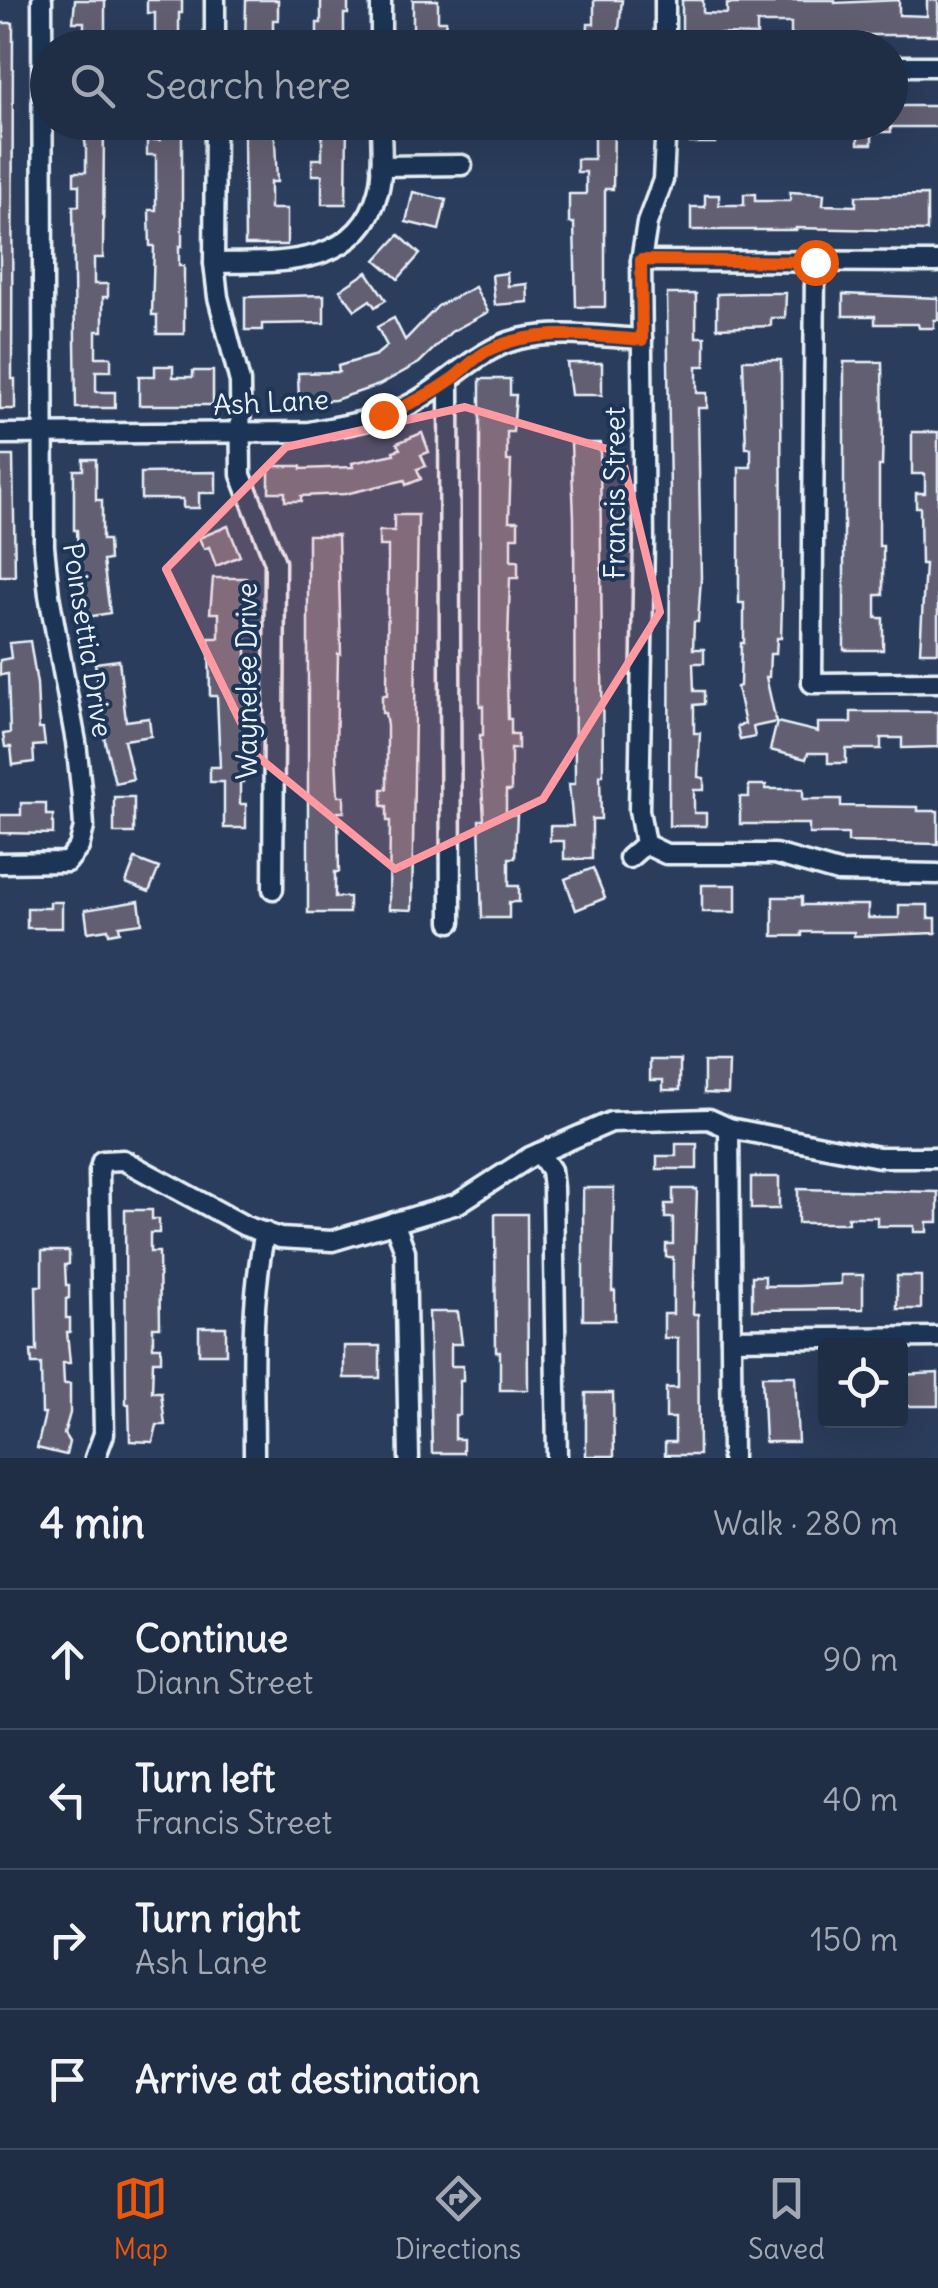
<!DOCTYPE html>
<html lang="en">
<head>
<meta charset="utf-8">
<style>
  body { margin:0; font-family:Delius,sans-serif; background:#2d3a50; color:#f1f3f6 }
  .controls { position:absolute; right:30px; bottom:30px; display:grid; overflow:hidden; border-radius:10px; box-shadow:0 10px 40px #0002 }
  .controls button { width:90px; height:90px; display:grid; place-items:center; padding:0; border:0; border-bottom:2px solid #3d4a5e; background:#202e45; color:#f1f3f6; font:50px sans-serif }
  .stop { position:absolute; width:30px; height:30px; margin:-22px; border:8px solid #ea580c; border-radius:50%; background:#fff }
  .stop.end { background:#ea580c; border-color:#fff; box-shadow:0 2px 10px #0008 }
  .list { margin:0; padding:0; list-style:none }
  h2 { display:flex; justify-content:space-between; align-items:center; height:130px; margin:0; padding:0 40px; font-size:42px }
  h2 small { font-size:32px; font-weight:400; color:#a2a8b3 }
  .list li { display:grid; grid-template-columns:65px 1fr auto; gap:30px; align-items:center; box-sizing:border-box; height:140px; padding:0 40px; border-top:2px solid #3d4a5e }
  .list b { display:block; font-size:38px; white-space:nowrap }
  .list p { margin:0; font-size:32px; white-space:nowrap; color:#a2a8b3 }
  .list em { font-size:32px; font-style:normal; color:#a2a8b3 }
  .icon { flex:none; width:55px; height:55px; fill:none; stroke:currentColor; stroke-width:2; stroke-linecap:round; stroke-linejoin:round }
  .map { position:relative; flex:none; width:938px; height:1458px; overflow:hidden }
  .search { position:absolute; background:#202e45; box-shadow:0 10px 40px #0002; left:30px; right:30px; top:30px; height:110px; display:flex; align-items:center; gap:25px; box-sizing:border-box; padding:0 35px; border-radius:55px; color:#a2a8b3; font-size:38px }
  .sheet { height:690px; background:#202e45 }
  nav { display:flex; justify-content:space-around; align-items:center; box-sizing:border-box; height:140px; border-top:2px solid #3d4a5e; background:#202e45; font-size:28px; color:#a2a8b3 }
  nav a { display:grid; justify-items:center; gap:5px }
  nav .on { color:#ea580c }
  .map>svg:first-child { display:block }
</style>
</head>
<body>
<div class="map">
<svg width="938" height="1458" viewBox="0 0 938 1458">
  <rect width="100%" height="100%" fill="#2b3d5c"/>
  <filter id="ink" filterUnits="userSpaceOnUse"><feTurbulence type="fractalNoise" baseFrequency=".01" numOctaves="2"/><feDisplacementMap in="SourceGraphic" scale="20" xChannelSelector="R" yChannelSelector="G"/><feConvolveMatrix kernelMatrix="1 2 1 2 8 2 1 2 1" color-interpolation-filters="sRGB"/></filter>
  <g filter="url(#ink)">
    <g fill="#635e72" stroke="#e8f1f8" stroke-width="2.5">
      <polygon points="75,0 105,0 105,37 101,37 101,48 84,48 84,22 73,22"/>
      <polygon points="147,0 182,0 182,13 179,13 179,48 155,48 155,13 147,13"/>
      <polygon points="246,0 278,0 278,20 273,20 273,48 245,48"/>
      <polygon points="321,0 348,0 348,14 344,14 344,48 323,48 323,36 317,36 317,23 321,23"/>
      <polygon points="413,0 438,0 438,21 446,21 441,48 413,48"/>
      <polygon points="594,0 622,0 617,48 587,48 588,24 594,24"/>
      <polygon points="682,0 703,0 703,13 727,14 727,4 773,4 773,0 835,0 835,3 899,0 899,15 927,16 927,0 938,0 938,35 791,35 791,23 757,23 757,35 682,33"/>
      <polygon points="0,23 13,23 12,379 15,379 15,409 0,409"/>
      <polygon points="890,106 938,106 938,127 891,127 891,132 872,132 872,144 858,144 858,122 890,122"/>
      <polygon points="73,122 104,122 103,258 94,258 94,284 108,284 108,297 103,297 103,331 96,331 96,357 111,357 111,371 96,371 96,392 115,392 115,408 76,408 73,206 79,206 79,185 74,185 74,172 86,172 86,149 84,134 73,134"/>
      <polygon points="250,122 274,122 277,182 270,182 270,209 287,209 287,245 245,245 244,132 250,132"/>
      <polygon points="322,122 347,122 346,204 322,204 322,175 312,175 312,159 322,159"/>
      <polygon points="594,122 614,122 613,189 605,189 605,307 576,307 574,223 569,223 569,194 586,194 586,172 577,172 577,159 594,159"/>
      <rect x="690" y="122" width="25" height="21"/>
      <polygon points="160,123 182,123 182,246 179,246 179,266 184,266 184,334 157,334 157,315 152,315 154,246 150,246 149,210 156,210 156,155 147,155 147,140 160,140"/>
      <polygon points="413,192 446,200 439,230 406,222"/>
      <polygon points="790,192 824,194 823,205 856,206 856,196 927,195 927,231 796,228 796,230 691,230 691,207 705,207 705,195 719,195 719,205 744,205 744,194 755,194 755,201 790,201"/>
      <polygon points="399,235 420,254 398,279 376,260"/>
      <polygon points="367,272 386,300 375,307 370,300 355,310 340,290"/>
      <polygon points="507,273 508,286 527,284 528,302 495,305 492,275"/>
      <polygon points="475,287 488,312 451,332 419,363 379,385 335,400 299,402 298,373 339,372 338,366 376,355 387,346 377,327 394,318 405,340 438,306"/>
      <polygon points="758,293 786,293 785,318 771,318 771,326 717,328 717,294"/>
      <polygon points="667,294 696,294 696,337 705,337 705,366 697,366 697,393 707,393 707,408 698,408 701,578 698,622 694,622 693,649 704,649 704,663 693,663 694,691 704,691 704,704 694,705 694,733 700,733 698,777 704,778 704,790 694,790 694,813 706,813 706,826 669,826 670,494"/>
      <polygon points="843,294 938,298 938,320 934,320 934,328 919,328 918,324 875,324 875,316 843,316"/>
      <polygon points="324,295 324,323 262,324 262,330 245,330 245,297"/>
      <polygon points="743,360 781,360 782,603 781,638 777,638 776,654 770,654 769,677 766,677 776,722 753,727 755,737 740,740 737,726 745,724 737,687 740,686 741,643 744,643 744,603 739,603 739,467 751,467 751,448 746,448"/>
      <polygon points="844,362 882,362 883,427 882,466 879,466 879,546 883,546 883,595 876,595 876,618 883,618 883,650 844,650"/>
      <polygon points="567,363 602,363 602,395 571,395"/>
      <polygon points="155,366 173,366 173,377 193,377 193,371 213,371 213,405 139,405 139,376 155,376"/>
      <polygon points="480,379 510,379 510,395 516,395 513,432 507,432 507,461 511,461 509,521 518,521 518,537 511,537 511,561 518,561 518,578 510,578 507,674 508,719 511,719 511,734 518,734 518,749 511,749 511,791 506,791 506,815 517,814 515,858 509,858 509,886 519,886 519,902 509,902 509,918 482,918 479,820 484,820 480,749 480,735 483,735 483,706 480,706"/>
      <polygon points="912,432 938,432 938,652 920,652 925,564 921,564 920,507 916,507 916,493 925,493 925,474 912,474"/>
      <polygon points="422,433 429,452 421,455 426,466 417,469 421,479 406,485 405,480 345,494 301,496 301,501 285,501 285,492 269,492 269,466 301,466 301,469 353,467 352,463 394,454 393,451 400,449 397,443"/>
      <polygon points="571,443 600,443 603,775 600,775 601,819 592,819 592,859 564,859 564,841 550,841 550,826 573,826 569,784 575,784 574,518"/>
      <polygon points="0,456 13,456 15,576 0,576"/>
      <polygon points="83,459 96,459 96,500 102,500 102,540 108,540 109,560 103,561 110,613 87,617 79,577 77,530 74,530 74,470 83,470"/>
      <polygon points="216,472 216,493 199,493 199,508 183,508 183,499 141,499 141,473"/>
      <polygon points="394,515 418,515 412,910 389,909 390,821 387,821 387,806 382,806 382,789 387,789 387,726 385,713 382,713 382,695 387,695 388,546 379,546 379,531 394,531"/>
      <polygon points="228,526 240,556 216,566 209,547 204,549 199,538"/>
      <polygon points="308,535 338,535 341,654 338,654 336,753 338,796 344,796 344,812 338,812 339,872 335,872 335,897 349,897 349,913 308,913"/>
      <polygon points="213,578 246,578 246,696 243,782 240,782 240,804 246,804 246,828 224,828 224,782 210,782 210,767 220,767 217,696 210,696 209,638 219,638 219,613 210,613"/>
      <polygon points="30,641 37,684 39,729 43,729 45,745 33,746 34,762 13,765 11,747 5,747 3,734 10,733 8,674 0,675 0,660 11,658 9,643"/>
      <polygon points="119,660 126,721 149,718 151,736 124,740 133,779 115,783 105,742 95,663"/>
      <polygon points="851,712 938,712 938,747 902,748 902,738 881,738 881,749 846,749 846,763 828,763 828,753 808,753 806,759 770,750 777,722 818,732 818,723 851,723"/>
      <polygon points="749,785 766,785 766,789 803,789 803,799 841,799 841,806 918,807 918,811 938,811 938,844 848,842 848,834 809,834 809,824 740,824 740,797 749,797"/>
      <rect x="114" y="797" width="20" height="36"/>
      <polygon points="21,803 46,803 46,815 53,815 53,834 0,833 0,815 21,815"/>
      <polygon points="135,859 159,868 149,892 126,883"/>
      <polygon points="593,868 605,898 576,910 565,879"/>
      <rect x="702" y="885" width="34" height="27"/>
      <polygon points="773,897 802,897 802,905 868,905 868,918 899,918 899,905 928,905 928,918 936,918 936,933 854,936 854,932 802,932 802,936 773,936"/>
      <polygon points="139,901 142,923 119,926 120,932 109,934 108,929 88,932 85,910"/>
      <polygon points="50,902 62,902 62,928 27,928 27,908 50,908"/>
      <polygon points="650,1060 680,1060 680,1090 663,1090 663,1080 650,1080"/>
      <polygon points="704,1062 729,1062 728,1094 704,1093"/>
      <polygon points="676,1144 697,1144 697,1169 657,1169 657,1156 676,1156"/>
      <rect x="751" y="1177" width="28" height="32"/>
      <polygon points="583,1188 614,1188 612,1291 615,1291 615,1320 583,1320"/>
      <polygon points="673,1189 697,1189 693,1314 698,1314 699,1455 665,1455 665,1442 675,1442 675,1418 666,1418 666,1388 678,1388 678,1338 664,1338 664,1314 673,1314 673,1257 666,1257 666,1244 673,1244 673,1218 665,1218 665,1204 673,1204"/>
      <polygon points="798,1189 938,1192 938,1222 927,1222 927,1232 914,1232 914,1226 877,1226 877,1217 848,1217 848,1223 798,1223"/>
      <polygon points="125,1210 152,1210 152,1219 159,1219 159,1233 150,1233 150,1252 159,1252 160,1327 153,1327 153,1347 161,1347 161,1361 153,1361 152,1392 161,1392 165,1425 157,1425 153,1442 130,1441 129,1404 126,1404"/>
      <polygon points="495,1214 527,1214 528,1390 500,1390 500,1352 496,1352"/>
      <polygon points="42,1251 69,1251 69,1264 65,1265 66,1285 69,1285 69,1298 66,1299 66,1318 70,1318 70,1332 67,1332 70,1363 63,1363 64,1384 70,1384 70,1413 64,1434 69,1442 66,1455 37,1448 45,1414 42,1414 41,1364 32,1364 31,1351 37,1351 36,1286 42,1286"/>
      <polygon points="841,1275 863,1275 863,1309 752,1310 752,1276 765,1276 765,1286 797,1286 841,1284"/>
      <rect x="897" y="1276" width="24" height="33"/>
      <polygon points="429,1312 458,1312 462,1344 451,1344 451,1366 463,1366 463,1381 460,1381 460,1415 455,1415 455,1439 463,1439 463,1453 432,1453"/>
      <rect x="199" y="1327" width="27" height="27"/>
      <rect x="344" y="1346" width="36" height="32"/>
      <polygon points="938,1373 938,1406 900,1406 900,1375"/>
      <polygon points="762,1376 795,1376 798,1442 765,1442"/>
      <polygon points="586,1393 613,1393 614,1456 586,1456"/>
    </g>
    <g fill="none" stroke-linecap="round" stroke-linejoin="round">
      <defs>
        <g id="minor">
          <polyline points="381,0 381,48"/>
          <polyline points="665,0 665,48"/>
          <polyline points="215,48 215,0"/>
          <polyline points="890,66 938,66"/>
          <polyline points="215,122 214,263 218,297 240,382 241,475 275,562 273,889"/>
          <polyline points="381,166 462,165"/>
          <polyline points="641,261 938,262"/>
          <polyline points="815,262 812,683 938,682"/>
          <path d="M214 263C276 262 358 269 378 192 384 170 381 145 381 122"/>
          <polyline points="449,381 451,922"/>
          <path d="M0 434 309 432C344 425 382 420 413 403 449 383 478 349 519 339 559 330 602 337 642 339"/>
          <polyline points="645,844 666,854 775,854 838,872 938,874"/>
          <polyline points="629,858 645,844 639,810 644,541 641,261 647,223 663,180 666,122"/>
          <polyline points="0,863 67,862 79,847 84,827 82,797 76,742 49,595 44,546 42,0"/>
          <polyline points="729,1128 732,1458"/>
          <polyline points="539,1153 551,1170 553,1188 557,1458"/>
          <polyline points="394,1222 405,1251 409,1458"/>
          <polyline points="731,1339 938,1337"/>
          <polyline points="95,1458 104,1434 99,1172 102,1161 123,1160 245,1226 280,1238 332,1241 457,1204 530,1157 611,1122 709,1119 729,1128 879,1157 938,1157"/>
          <path d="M254 1458C254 1383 249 1306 265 1232"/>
        </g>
      </defs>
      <use href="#minor" stroke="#e8f1f8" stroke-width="25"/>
      <use href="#minor" stroke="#1d3557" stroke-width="18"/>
    </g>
  </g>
  <g fill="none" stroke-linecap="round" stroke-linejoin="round" filter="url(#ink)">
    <path stroke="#ea580c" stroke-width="12" d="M383 415C408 406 431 394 452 379 464 370 475 357 489 350 536 327 592 336 642 340L641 260 815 262"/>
  </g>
  <path fill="#ff9aa2" fill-opacity="0.2" stroke="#ff9aa2" stroke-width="8" stroke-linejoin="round" d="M465 407 621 453 660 612 543 799 395 869 257 756 166 569 286 447Z"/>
  <g text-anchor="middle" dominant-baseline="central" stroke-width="8" stroke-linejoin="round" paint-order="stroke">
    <g font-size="28" fill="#e8f1f8" stroke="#1d3557">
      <text transform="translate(271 402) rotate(-3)">Ash Lane</text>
      <text transform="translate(615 493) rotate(-90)">Francis Street</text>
      <text transform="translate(88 640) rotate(81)">Poinsettia Drive</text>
      <text transform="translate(247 681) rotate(-90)">Waynelee Drive</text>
    </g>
  </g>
</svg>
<div class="controls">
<button><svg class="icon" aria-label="locate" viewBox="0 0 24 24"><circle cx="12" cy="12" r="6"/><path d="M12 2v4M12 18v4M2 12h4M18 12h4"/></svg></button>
</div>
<div class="stop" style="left:815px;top:262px"></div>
<div class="stop end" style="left:383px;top:415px"></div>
<div class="search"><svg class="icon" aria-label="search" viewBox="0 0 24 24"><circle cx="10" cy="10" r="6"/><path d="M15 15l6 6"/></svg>Search here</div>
</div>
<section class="sheet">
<h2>4 min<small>Walk · 280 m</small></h2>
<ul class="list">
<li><svg class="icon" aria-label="ahead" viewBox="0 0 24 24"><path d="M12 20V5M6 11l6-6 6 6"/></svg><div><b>Continue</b><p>Diann Street</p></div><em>90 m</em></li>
<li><svg class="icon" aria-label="left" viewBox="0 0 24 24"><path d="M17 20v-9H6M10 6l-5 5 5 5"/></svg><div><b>Turn left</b><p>Francis Street</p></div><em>40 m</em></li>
<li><svg class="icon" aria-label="right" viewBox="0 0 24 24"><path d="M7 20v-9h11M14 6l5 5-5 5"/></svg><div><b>Turn right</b><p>Ash Lane</p></div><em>150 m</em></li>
<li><svg class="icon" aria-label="arrive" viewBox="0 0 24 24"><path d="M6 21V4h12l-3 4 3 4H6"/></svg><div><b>Arrive at destination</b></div></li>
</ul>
</section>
<nav>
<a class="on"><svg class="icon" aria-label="map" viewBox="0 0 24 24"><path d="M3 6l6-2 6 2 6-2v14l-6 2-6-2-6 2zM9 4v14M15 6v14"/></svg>Map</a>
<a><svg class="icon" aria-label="directions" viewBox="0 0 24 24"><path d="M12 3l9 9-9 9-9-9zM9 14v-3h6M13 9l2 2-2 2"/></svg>Directions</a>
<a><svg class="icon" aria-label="saved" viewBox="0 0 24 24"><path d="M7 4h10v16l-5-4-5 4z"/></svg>Saved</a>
</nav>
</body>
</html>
